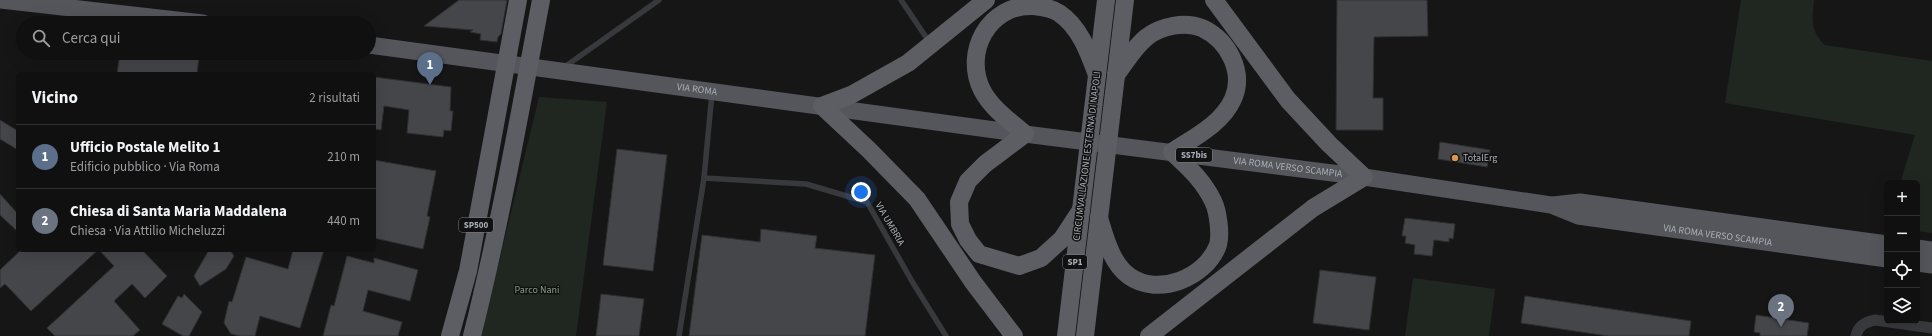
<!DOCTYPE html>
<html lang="it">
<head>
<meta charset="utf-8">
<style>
  body { margin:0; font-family:"Source Sans 3",sans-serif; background:#1e1e1f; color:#f1f3f6 }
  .controls { position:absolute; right:12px; bottom:12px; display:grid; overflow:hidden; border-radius:6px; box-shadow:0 4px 16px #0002 }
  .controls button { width:36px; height:36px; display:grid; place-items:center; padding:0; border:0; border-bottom:1px solid #303031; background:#101011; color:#f1f3f6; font:20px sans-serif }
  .you { position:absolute; left:861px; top:192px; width:14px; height:14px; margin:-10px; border:3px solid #fff; border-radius:50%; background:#1a73e8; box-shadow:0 0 0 6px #1a73e833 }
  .badge { display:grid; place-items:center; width:26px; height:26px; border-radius:50%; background:#0b8043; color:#fff; font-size:13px; font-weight:700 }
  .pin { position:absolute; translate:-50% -33px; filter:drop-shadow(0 1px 2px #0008) }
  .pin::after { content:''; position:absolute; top:21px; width:14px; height:12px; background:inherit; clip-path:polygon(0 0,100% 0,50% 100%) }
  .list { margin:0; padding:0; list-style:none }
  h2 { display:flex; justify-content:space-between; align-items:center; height:52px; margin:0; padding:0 16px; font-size:17px }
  h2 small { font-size:13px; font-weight:400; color:#9c9d9f }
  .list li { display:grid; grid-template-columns:26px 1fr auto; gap:12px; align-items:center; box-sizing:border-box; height:64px; padding:0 16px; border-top:1px solid #303031 }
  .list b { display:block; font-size:15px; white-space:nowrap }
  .list p { margin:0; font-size:13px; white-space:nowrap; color:#9c9d9f }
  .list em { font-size:13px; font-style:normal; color:#9c9d9f }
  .icon { flex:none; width:22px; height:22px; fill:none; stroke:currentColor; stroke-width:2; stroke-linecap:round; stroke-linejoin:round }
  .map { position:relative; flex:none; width:1932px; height:336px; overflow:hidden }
  .search { position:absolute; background:#101011; box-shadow:0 4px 16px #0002; left:16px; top:16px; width:360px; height:44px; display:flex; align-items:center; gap:10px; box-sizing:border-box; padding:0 14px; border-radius:22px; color:#9c9d9f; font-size:15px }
  .panel { position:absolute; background:#101011; box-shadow:0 4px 16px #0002; left:16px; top:72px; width:360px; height:180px; border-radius:6px }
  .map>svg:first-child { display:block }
</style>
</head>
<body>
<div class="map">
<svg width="1932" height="336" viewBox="0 0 1932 336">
  <rect width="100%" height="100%" fill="#161617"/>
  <g fill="#202720">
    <path d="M1741 0H1814C1812 19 1810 31 1825 45L1932 61V233L1917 231V183H1900L1915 135 1725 103Z"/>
    <polygon points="539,97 607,102 576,336 481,336"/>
    <polygon points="1413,278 1495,289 1489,336 1405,336"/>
  </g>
  <g fill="#45464a" stroke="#303033">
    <polygon points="459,0 507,0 501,34 498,37 497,42 480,40 481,34 470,32 473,30 424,26"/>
    <polygon points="1337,0 1427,0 1428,36 1374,37 1373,98 1383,98 1383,130 1336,130"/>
    <polygon points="120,53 168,53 199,57 197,74 117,74"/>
    <polygon points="374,77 451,87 450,111 453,111 451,131 444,130 443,137 407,133 409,110 384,106 381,130 374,129"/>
    <polygon points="0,120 18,131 18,150 0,139"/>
    <polygon points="1440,142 1490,150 1487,167 1438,159"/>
    <polygon points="617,149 667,155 653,271 603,265"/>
    <polygon points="374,160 436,171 427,216 430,217 423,249 374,238"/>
    <polygon points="0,194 18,214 18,232 0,215"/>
    <polygon points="1405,218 1455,224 1453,239 1449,238 1449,242 1434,240 1432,256 1414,254 1415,245 1405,243 1406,236 1402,236"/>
    <polygon points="761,229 817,236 815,248 875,255 865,336 689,336 702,235 760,242"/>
    <polygon points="21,250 98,250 31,311 5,284 0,288 0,270"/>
    <polygon points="99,250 142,250 167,276 145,298 132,284 114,301 140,330 133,336 55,336 47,328 114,266"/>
    <polygon points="209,250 230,250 234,256 226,269 200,286 194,276"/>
    <polygon points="293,250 324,250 300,328 260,316 255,336 240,336 231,334 224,323 229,301 232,302 246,257 288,269"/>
    <polygon points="347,256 374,263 374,258 418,270 410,301 368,290 363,311 402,322 398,336 323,336 331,305 334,306"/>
    <polygon points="1320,270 1376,277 1369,330 1313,323"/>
    <polygon points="184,294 202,312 189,336 183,336 162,324 178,296 182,298"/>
    <polygon points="601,294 644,299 639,336 596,336"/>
    <polygon points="1525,296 1691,321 1689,336 1608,336 1521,323"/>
    <polygon points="1756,315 1809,323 1807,336 1760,336 1760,333 1754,332"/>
  </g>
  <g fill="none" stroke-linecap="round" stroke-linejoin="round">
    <g stroke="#37393c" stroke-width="5.5">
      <polyline points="901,0 930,43"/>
      <polyline points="563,68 659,0"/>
      <polyline points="704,178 806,184 867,202 913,283 946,336"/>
      <polyline points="679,336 704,178 712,93"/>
    </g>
    <path stroke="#37393c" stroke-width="11" d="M1856 336C1858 326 1865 322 1875 320L1932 328"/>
    <g stroke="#54565b" stroke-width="17">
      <polyline points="1,0 203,23"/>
      <path id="s1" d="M369 45 1025 134 1364 177 1551 205 1578 216 1887 259"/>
      <polyline points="1553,205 1580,202 1887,244"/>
      <polyline points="1917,248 1932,250"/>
      <polyline points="1917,263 1932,265"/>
    </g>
    <g stroke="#5c5e64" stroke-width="18">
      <polyline points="986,0 908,63 851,95 822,106 869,150 917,199 973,282 1014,336"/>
      <path d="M1081 210 1062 239 1041 258 1019 266 979 254 968 240 960 224 959 202 968 181 985 164 1025 134C1010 121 991 108 982 90 963 52 989 4 1033 6 1042 7 1052 8 1059 13 1080 27 1089 53 1097 75"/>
      <path d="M1099 218C1105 237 1111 263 1129 276 1158 297 1206 278 1218 245 1221 234 1218 211 1213 201 1203 180 1188 167 1172 152 1193 138 1222 124 1233 99 1245 72 1228 40 1202 28 1185 21 1161 26 1147 37 1135 46 1125 63 1116 75"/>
      <polyline points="450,336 468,271 518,0"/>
      <path d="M472 336C500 225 520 112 541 0"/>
      <polyline points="1066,336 1106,0"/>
      <polyline points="1085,336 1125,0"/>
      <polyline points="1149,336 1313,208 1364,177 1329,144 1288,100 1214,0"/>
    </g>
  </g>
  <circle fill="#dc9649" stroke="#111112" stroke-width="1.5" cx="1455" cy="158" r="4"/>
  <g text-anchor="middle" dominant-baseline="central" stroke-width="3" stroke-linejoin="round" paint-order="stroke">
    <g fill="#111112" stroke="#7b8085" stroke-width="1">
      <rect x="1176" y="148" width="36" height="14" rx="3"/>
      <rect x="459" y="218" width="34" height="14" rx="3"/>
      <rect x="1063" y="255" width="24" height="14" rx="3"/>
    </g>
    <g font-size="9" font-weight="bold" fill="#a9afb6">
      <text x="1194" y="155">SS7bis</text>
      <text x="476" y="225">SP500</text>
      <text x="1075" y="262">SP1</text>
    </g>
    <g font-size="10" fill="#a9afb6" stroke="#111112">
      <text stroke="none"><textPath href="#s1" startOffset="331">VIA ROMA</textPath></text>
      <text transform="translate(1087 156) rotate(-83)">CIRCUMVALLAZIONE ESTERNA DI NAPOLI</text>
      <text stroke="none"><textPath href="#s1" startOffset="927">VIA ROMA VERSO SCAMPIA</textPath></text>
      <text transform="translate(890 224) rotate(60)">VIA UMBRIA</text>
      <text stroke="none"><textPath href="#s1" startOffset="1363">VIA ROMA VERSO SCAMPIA</textPath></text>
    </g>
    <g font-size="10" fill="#a9afb6" stroke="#111112" text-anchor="start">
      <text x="1463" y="158">TotalErg</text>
    </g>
    <g font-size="10" fill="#859f83" stroke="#111112">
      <text x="537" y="290">Parco Nani</text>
    </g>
  </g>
</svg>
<div class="controls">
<button>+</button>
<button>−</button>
<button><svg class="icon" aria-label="locate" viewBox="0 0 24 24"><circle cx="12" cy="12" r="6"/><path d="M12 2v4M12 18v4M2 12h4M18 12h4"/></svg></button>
<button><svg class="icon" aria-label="layers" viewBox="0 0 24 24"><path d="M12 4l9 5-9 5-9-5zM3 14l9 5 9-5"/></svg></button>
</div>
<div class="you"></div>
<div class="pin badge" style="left:430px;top:85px;background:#5c6f8a">1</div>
<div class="pin badge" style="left:1781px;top:327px;background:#6b7280">2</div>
<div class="search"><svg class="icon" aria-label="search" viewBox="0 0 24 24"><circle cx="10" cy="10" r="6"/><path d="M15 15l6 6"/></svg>Cerca qui</div>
<section class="panel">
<h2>Vicino<small>2 risultati</small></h2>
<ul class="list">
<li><span class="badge" style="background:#5c6f8a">1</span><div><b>Ufficio Postale Melito 1</b><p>Edificio pubblico · Via Roma</p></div><em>210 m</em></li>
<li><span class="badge" style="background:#6b7280">2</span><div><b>Chiesa di Santa Maria Maddalena</b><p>Chiesa · Via Attilio Micheluzzi</p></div><em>440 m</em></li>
</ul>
</section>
</div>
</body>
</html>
